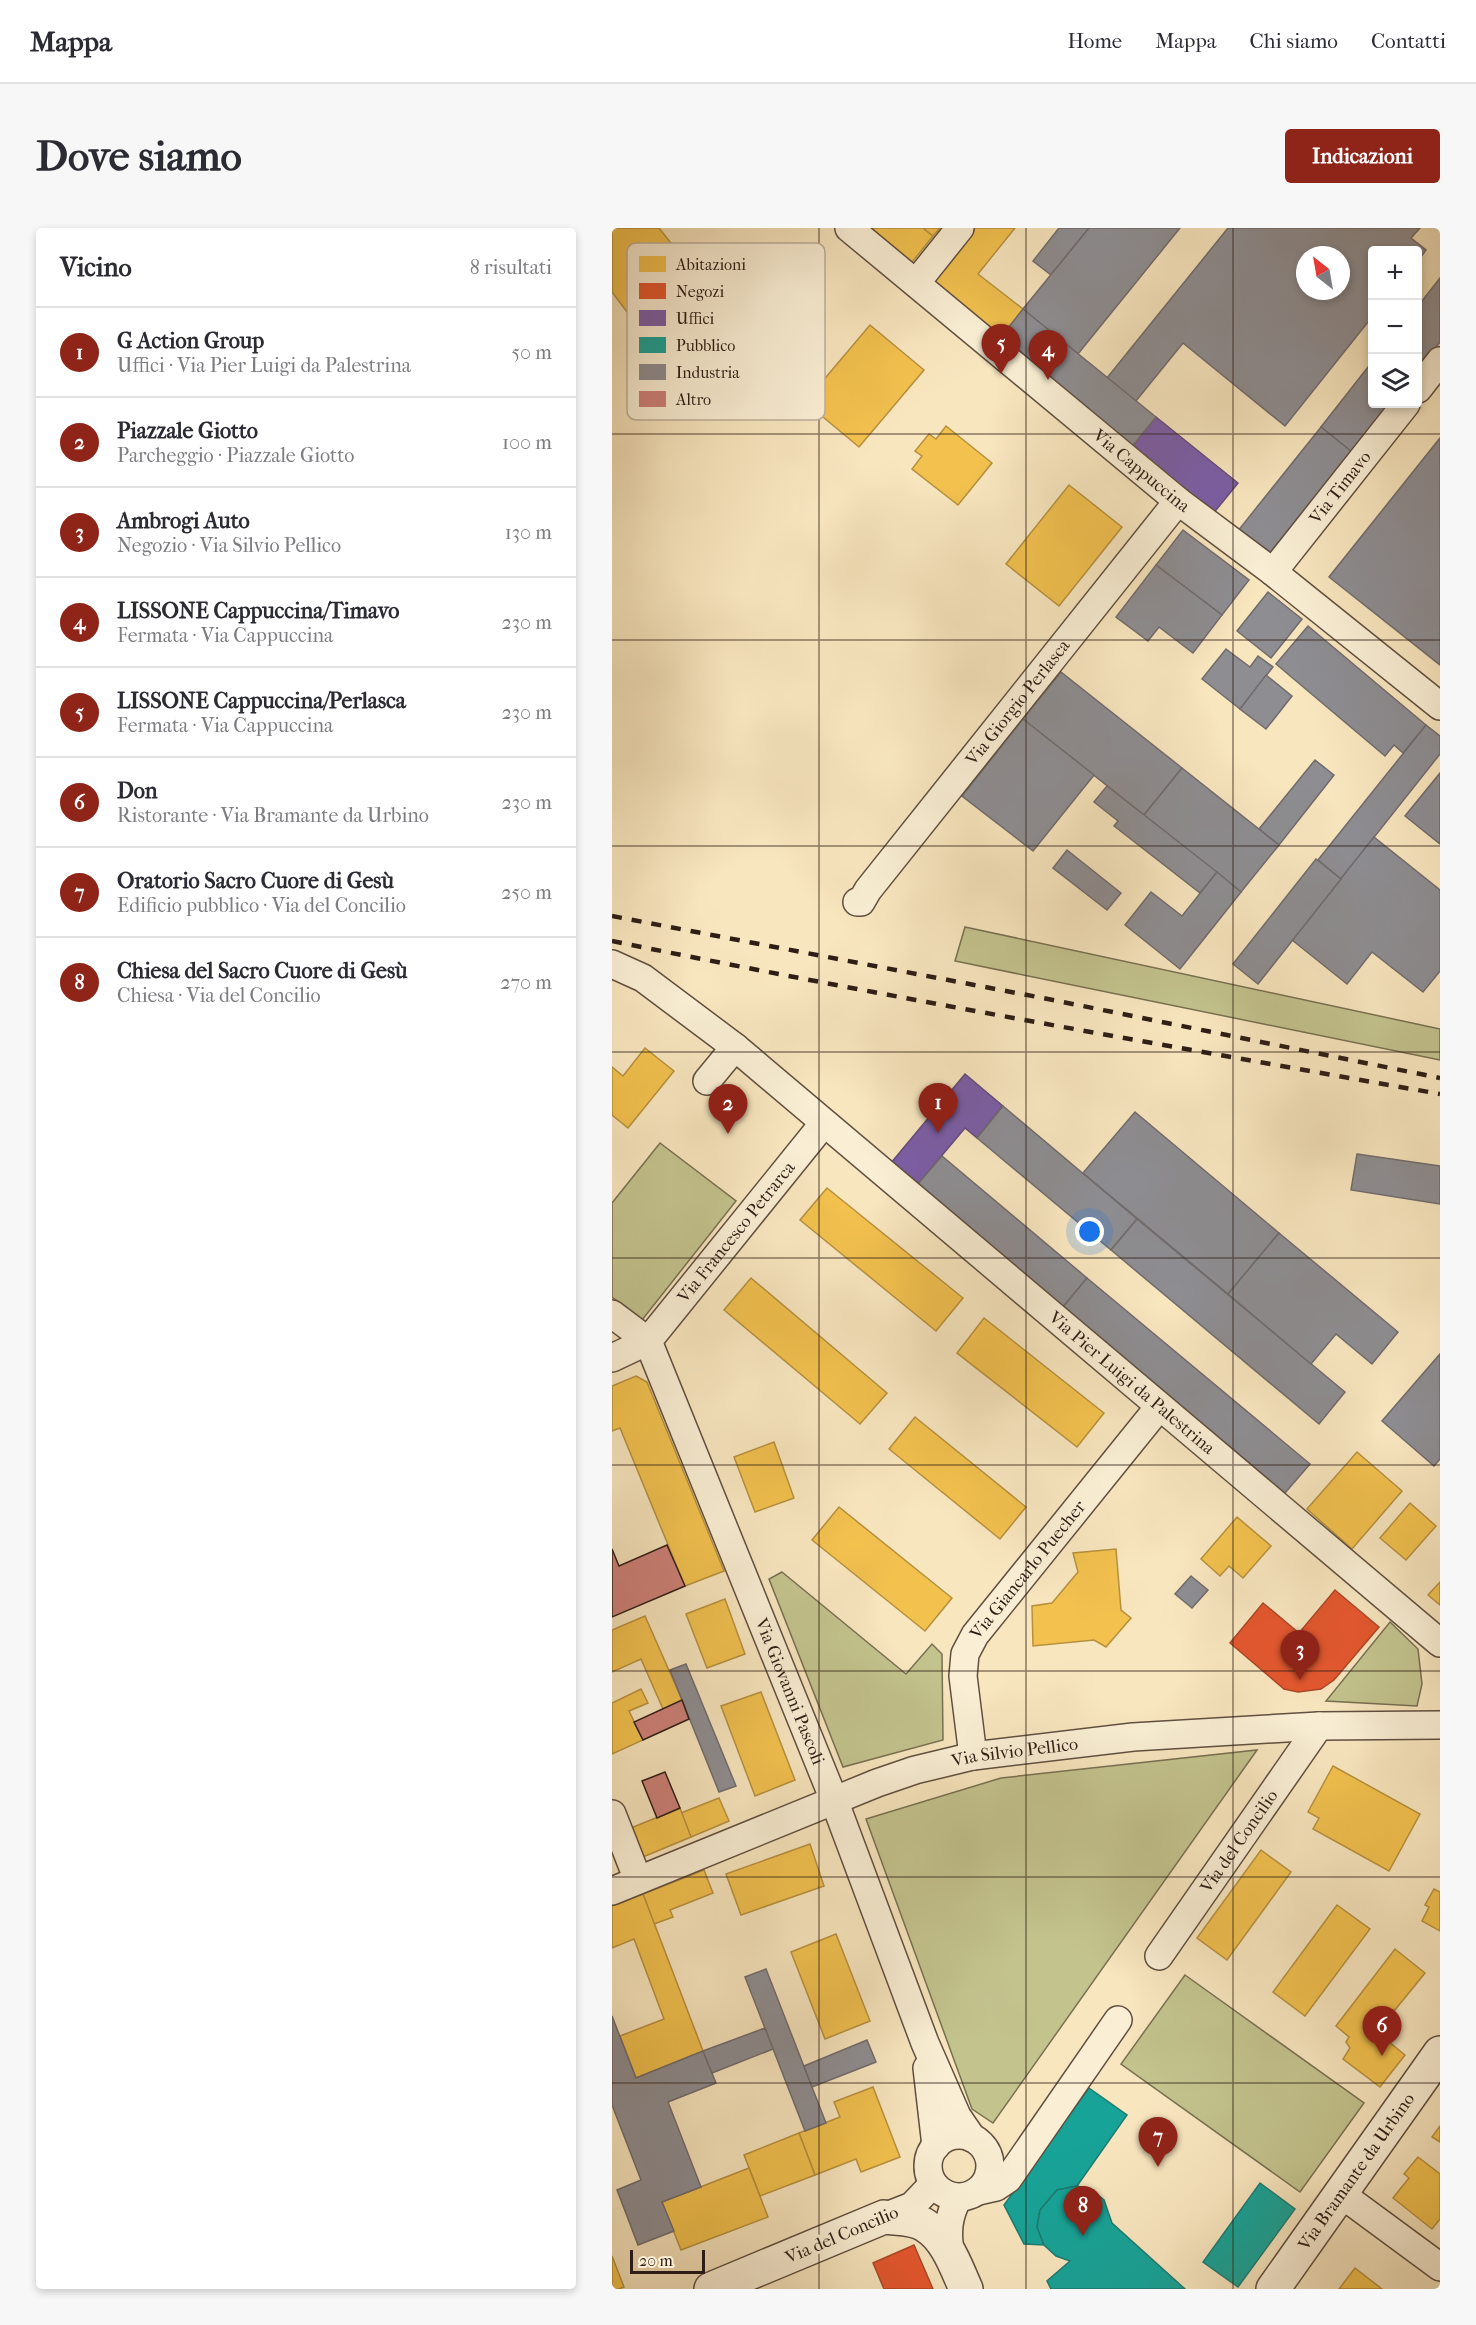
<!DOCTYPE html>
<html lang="it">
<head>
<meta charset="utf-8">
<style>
  body { margin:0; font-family:"IM FELL French Canon",serif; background:#f7f7f7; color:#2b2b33 }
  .controls { position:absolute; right:18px; top:18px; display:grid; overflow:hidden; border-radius:6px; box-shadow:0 3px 9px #0003 }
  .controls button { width:54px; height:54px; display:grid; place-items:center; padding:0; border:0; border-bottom:2px solid #e1e1e2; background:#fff; color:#2b2b33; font:30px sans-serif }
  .compass { position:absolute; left:684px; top:18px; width:54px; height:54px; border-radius:50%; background:#fff; box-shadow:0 3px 9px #0003; rotate:329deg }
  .scale { position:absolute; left:18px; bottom:15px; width:75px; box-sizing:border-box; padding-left:6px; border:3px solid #2e1d16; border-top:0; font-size:16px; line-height:21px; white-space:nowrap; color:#2e1d16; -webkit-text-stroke:4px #faefd5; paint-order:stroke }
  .you { position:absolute; left:478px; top:1004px; width:21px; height:21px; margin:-15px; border:4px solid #fff; border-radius:50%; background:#1a73e8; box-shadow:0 0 0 9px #1a73e833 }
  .badge { display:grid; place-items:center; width:39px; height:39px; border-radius:50%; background:#8f2418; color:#fff; font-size:20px; font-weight:700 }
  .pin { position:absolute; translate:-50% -50px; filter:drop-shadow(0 2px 3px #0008) }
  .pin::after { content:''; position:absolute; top:32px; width:21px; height:18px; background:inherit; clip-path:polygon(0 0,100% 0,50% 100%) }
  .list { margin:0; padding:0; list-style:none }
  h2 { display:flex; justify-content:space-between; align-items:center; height:78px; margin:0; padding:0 24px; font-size:26px }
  h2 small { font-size:20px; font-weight:400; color:#7c7c81 }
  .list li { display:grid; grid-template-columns:39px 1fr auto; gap:18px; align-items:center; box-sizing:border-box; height:90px; padding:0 24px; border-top:2px solid #e1e1e2 }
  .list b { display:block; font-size:22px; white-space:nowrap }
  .list p { margin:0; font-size:20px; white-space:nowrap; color:#7c7c81 }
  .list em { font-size:20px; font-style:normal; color:#7c7c81 }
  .icon { flex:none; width:33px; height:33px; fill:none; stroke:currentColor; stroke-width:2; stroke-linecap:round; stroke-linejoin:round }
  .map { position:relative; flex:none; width:828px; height:2061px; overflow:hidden; border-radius:6px }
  header { display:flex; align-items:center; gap:36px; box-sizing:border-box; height:84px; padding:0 30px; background:#fff; border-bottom:2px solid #e1e1e2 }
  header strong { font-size:28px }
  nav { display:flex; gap:33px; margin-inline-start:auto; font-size:21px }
  .intro { display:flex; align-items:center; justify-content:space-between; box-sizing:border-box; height:144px; padding:0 36px }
  h1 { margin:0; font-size:42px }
  .button { padding:15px 27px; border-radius:6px; background:#8f2418; color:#fff; font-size:21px; font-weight:700 }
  main { display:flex; gap:36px; padding:0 36px }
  aside { flex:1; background:#fff; border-radius:6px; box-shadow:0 3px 9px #0003 }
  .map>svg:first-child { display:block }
</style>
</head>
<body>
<header>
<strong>Mappa</strong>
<nav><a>Home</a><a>Mappa</a><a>Chi siamo</a><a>Contatti</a></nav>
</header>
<div class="intro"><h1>Dove siamo</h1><a class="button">Indicazioni</a></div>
<main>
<aside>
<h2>Vicino<small>8 risultati</small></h2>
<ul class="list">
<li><span class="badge">1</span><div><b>G Action Group</b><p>Uffici · Via Pier Luigi da Palestrina</p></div><em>50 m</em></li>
<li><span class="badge">2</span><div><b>Piazzale Giotto</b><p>Parcheggio · Piazzale Giotto</p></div><em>100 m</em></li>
<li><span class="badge">3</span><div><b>Ambrogi Auto</b><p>Negozio · Via Silvio Pellico</p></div><em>130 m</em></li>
<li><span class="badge">4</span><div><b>LISSONE Cappuccina/Timavo</b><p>Fermata · Via Cappuccina</p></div><em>230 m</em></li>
<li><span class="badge">5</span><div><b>LISSONE Cappuccina/Perlasca</b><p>Fermata · Via Cappuccina</p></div><em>230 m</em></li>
<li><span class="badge">6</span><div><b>Don</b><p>Ristorante · Via Bramante da Urbino</p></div><em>230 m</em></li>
<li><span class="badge">7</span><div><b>Oratorio Sacro Cuore di Gesù</b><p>Edificio pubblico · Via del Concilio</p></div><em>250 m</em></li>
<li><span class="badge">8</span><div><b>Chiesa del Sacro Cuore di Gesù</b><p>Chiesa · Via del Concilio</p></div><em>270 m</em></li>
</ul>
</aside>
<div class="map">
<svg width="828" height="2061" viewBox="0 0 828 2061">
  <rect width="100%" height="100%" fill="#f8e6bf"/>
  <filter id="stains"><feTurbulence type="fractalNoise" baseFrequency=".00333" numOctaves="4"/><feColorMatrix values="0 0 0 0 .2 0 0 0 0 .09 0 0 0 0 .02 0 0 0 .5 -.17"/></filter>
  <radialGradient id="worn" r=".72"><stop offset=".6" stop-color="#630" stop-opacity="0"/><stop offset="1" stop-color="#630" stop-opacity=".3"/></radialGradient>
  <g fill="#c3c38e" stroke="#787052" stroke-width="1.5">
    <polygon points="353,699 828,801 828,832 343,733"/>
    <polygon points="48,915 124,973 30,1092 0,1069 0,975"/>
    <polygon points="170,1344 294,1446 320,1416 330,1426 331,1512 231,1539 157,1351"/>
    <polygon points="778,1394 806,1421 810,1456 805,1478 714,1473"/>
    <polygon points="645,1522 381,1895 360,1881 254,1591 389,1550"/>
    <polygon points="573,1747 752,1875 688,1964 509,1836"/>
  </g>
  <g fill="#f2c14e" stroke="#b7903d" stroke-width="1.5">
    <polygon points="2,0 47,0 70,29 146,90 99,161 15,84 0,64 0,2"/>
    <polygon points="251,0 311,0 321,8 297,38"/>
    <polygon points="311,0 328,0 321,8"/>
    <polygon points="362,0 403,0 366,46 411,81 385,114 315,58"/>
    <polygon points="258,97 312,142 247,219 193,174"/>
    <polygon points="334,198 380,235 346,277 300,241 310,228 303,223 317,206 324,211"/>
    <polygon points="457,257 510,299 447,378 394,336"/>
    <polygon points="33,820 62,843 16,900 0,887 0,839 11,848"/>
    <polygon points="215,960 351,1070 324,1103 188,992"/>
    <polygon points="139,1050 275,1165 248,1196 112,1082"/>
    <polygon points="372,1090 492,1185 465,1219 345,1125"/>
    <polygon points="24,1148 35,1154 112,1343 73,1358 8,1200 0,1203 0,1158"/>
    <polygon points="303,1189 414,1279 388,1311 277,1221"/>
    <polygon points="162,1214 182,1270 143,1284 122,1229"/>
    <polygon points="745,1224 790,1263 740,1321 695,1281"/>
    <polygon points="798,1275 824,1298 794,1332 768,1310"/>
    <polygon points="227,1279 340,1370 313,1403 200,1312"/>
    <polygon points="625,1289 659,1318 631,1350 617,1338 608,1348 589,1331"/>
    <polygon points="504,1321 509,1382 519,1390 494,1419 482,1412 421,1418 420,1378 440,1375 466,1344 461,1325"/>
    <polygon points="828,1354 828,1377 816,1367"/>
    <polygon points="113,1371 133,1426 95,1440 74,1386"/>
    <polygon points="33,1388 70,1472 51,1481 29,1431 0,1444 0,1402"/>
    <polygon points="29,1461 36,1475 17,1483 31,1512 0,1526 0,1475"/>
    <polygon points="149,1464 183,1552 143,1568 109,1478"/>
    <polygon points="721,1538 808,1586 777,1643 701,1601 707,1590 696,1584"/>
    <polygon points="107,1570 117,1593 79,1609 69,1585"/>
    <polygon points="68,1580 79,1609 31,1629 19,1600"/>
    <polygon points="198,1616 212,1658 129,1687 114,1646"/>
    <polygon points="649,1622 679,1644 615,1732 585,1710"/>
    <polygon points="92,1642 101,1665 58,1682 61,1689 42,1696 31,1666"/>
    <polygon points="822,1661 828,1664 828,1703 810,1693 817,1679 813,1677"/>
    <polygon points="31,1666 91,1823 24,1850 8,1808 52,1791 22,1711 0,1720 0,1678"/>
    <polygon points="725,1677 758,1701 693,1788 661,1764"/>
    <polygon points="224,1706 258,1793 213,1811 179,1724"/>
    <polygon points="783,1721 813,1745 765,1804 793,1827 768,1859 731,1831 738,1820 734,1814 737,1809 724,1798"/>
    <polygon points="261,1859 288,1929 249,1944 244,1931 203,1947 187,1905 228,1889 222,1874"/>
    <polygon points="828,1898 828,1914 820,1909"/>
    <polygon points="187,1905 203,1947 148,1968 132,1927"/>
    <polygon points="806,1929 828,1946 828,1991 820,2001 781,1970 797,1950 792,1946"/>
    <polygon points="137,1940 156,1989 69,2022 50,1974"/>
    <polygon points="0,2028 12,2059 7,2061 0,2061"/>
    <polygon points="743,2040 770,2061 727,2061"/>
  </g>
  <g fill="#e4572e" stroke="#ad4627" stroke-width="1.5">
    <polygon points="723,1362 767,1399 722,1452 709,1461 686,1464 672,1461 618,1415 651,1375 687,1405"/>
    <polygon points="302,2017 321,2061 272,2061 261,2035"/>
  </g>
  <g fill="#7b5ea7" stroke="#644a7c" stroke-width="1.5">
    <polygon points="544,189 626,255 600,287 518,221"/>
    <polygon points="353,846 391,878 365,910 353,900 305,957 279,935"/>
  </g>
  <g fill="#17a398" stroke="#1e7b71" stroke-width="1.5">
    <polygon points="477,1860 515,1887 465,1958 445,1962 428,1982 425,1999 432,2017 412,2016 392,1977"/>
    <polygon points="648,1955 683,1981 626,2059 591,2034"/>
    <polygon points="465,1958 480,1962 492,1972 500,1995 573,2061 439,2061 435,2053 458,2033 444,2028 432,2017 425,1999 428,1982 445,1962"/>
  </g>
  <g fill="#8d8d92" stroke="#706b6d" stroke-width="1.5" fill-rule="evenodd">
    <polygon points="447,0 477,0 439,47 421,33"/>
    <polygon points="477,0 568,0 466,126 411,81"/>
    <path d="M616 0H808L799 10 814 22 806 33V22H760V89L673 198 571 115 524 173 495 150ZM693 27H729V63H693Z"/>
    <polygon points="828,50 828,114 806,142 806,78"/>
    <polygon points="411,81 544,189 518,221 385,114"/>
    <polygon points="760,134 760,176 778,176 740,224 709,199"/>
    <polygon points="709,199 740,224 656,328 625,304"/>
    <polygon points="828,210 828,437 717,349"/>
    <polygon points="571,302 637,352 610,387 544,337"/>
    <polygon points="544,337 610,387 581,425 547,399 536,413 504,389"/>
    <polygon points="656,364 690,391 659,430 625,403"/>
    <polygon points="696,398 814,497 791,525 782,517 773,528 664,436"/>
    <polygon points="614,421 638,439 646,428 661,439 628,481 590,451"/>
    <polygon points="449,444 570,540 532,587 411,491"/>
    <polygon points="654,447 680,468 654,501 628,481"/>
    <polygon points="411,491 482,547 421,623 350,568"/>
    <polygon points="814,497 828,508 828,526 729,651 706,632"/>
    <polygon points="703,532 722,547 667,617 647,601"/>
    <polygon points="570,540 667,617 629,664 532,587"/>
    <polygon points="828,545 828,616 793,588"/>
    <polygon points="495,558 605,644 588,665 502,598 506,593 482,574"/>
    <polygon points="762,609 828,662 828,743 811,764 760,724 735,756 680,712"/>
    <polygon points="455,622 509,665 495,682 441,640"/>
    <polygon points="704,631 729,651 646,756 621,736"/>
    <polygon points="605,644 629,664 568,741 513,697 539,664 570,688"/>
    <polygon points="391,878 525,991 499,1022 365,910"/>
    <polygon points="523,884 667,1005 616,1066 471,945"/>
    <polygon points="745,926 828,938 828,976 739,962"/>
    <polygon points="330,928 475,1050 451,1079 305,957"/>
    <polygon points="525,991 733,1164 707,1196 499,1022"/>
    <polygon points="667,1005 786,1104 760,1136 724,1106 699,1136 616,1066"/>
    <polygon points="475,1050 698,1236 673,1265 451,1079"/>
    <polygon points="828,1126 828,1231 822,1238 770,1193"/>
    <polygon points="579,1348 596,1362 580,1380 563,1366"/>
    <polygon points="74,1436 124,1558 107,1564 58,1442"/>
    <polygon points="154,1741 214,1895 193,1903 133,1749"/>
    <polygon points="0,1788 24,1850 91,1823 104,1855 56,1874 89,1959 50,1974 62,2003 26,2017 5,1962 29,1952 0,1877"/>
    <polygon points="153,1800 161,1821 100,1845 91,1823"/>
    <polygon points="255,1812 264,1834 200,1859 192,1838"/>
  </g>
  <g fill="#cd8078" stroke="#2e1d16" stroke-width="1.5">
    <polygon points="55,1317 73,1358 0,1389 0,1321 7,1338"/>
    <polygon points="70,1472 77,1491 31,1512 22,1494"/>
    <polygon points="53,1544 68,1580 45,1590 30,1553"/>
  </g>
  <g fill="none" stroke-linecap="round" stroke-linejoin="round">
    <defs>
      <g id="minor">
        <path id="s1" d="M237 0 566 273 661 344 828 478"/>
        <polyline points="304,55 348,0"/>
        <polyline points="806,161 828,133"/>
        <path id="s2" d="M661 344 794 176"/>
        <path id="s3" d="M245 674H249L256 662 566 273"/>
        <polyline points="0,736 31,750 123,819"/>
        <path id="s4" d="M95 853 123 819 828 1415"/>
        <path id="s5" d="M0 1086 36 1113 222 1572 313 1815 345 1888 360 1910"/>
        <path id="s6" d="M0 1130 36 1113 212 895"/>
        <path id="s7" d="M361 1528 351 1448 353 1426 363 1407 547 1179"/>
        <polyline points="0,1586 26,1652"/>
        <path id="s8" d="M0 1663 265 1555 303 1542 361 1528 521 1509 707 1498 828 1497"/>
        <path id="s9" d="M547 1728 707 1498"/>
        <polyline points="315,1840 324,1918"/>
        <circle cx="347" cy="1938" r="31"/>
        <polyline points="366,1963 384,1959 396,1951 506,1792"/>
        <polyline points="729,1966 828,2039"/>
        <polyline points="272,1989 300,1978 321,1956"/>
        <path d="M338 2024C335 2003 336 1989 346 1970"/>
      </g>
      <g id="tertiary">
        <path d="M99 2061 272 1989C286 1991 303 1990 314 1998 335 2011 344 2039 354 2061"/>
        <path id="s10" d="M661 2061 828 1825"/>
      </g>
    </defs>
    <use href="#minor" stroke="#604f40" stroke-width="30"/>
    <use href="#tertiary" stroke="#604f40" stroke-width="36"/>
    <use href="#minor" stroke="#faefd5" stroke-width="27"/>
    <use href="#tertiary" stroke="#faefd5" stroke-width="33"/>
    <g stroke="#2e1d16" stroke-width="4.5" stroke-dasharray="10 10" stroke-linecap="butt">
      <polyline points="0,688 436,771 828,850"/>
      <path d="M0 713C275 769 551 817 828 866"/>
    </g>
  </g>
  <path fill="none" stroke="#2e1d16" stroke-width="1.5" stroke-opacity="0.55" d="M207 0V2061M414 0V2061M621 0V2061M0 206H828M0 412H828M0 618H828M0 824H828M0 1030H828M0 1237H828M0 1443H828M0 1649H828M0 1855H828"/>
  <g text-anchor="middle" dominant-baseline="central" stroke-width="6" stroke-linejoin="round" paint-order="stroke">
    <g font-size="18" fill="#2e1d16" stroke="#faefd5">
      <text stroke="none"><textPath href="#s1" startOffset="380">Via Cappuccina</textPath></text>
      <text stroke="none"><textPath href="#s2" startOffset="108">Via Timavo</textPath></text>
      <text stroke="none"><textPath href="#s3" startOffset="258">Via Giorgio Perlasca</textPath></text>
      <text stroke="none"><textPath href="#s6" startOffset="180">Via Francesco Petrarca</textPath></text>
      <text stroke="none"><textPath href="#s4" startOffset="564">Via Pier Luigi da Palestrina</textPath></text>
      <text stroke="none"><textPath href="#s7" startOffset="208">Via Giancarlo Puecher</textPath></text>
      <text stroke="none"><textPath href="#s5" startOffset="423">Via Giovanni Pascoli</textPath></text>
      <text stroke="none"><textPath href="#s8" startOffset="428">Via Silvio Pellico</textPath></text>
      <text stroke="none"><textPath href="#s9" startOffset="140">Via del Concilio</textPath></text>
      <text stroke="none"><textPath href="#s10" startOffset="144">Via Bramante da Urbino</textPath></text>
      <text transform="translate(230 2007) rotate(-23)">Via del Concilio</text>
    </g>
  </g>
  <rect x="15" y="15" width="198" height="177" rx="9" fill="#faefd5" stroke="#bdb09c" stroke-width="1.5"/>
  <rect x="27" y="28" width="27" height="16" fill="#f2c14e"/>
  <rect x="27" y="55" width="27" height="16" fill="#e4572e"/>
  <rect x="27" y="82" width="27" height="16" fill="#7b5ea7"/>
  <rect x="27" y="109" width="27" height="16" fill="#17a398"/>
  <rect x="27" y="136" width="27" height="16" fill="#8d8d92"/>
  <rect x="27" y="163" width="27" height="16" fill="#cd8078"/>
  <g font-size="16" fill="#2e1d16">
    <text x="64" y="42">Abitazioni</text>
    <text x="64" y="69">Negozi</text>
    <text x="64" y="96">Uffici</text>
    <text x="64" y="123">Pubblico</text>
    <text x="64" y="150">Industria</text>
    <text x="64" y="177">Altro</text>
  </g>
  <rect width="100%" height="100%" filter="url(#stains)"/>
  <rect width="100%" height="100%" fill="url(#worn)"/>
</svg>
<div class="controls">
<button>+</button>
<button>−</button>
<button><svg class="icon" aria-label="layers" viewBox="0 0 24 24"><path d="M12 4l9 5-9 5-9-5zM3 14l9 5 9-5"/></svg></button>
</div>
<svg class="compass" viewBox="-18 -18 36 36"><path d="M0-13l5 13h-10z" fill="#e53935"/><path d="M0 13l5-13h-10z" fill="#7c7c81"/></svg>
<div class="scale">20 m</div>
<div class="you"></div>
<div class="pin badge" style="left:326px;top:905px">1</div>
<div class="pin badge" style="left:116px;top:906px">2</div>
<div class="pin badge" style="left:688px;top:1452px">3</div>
<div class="pin badge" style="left:436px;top:152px">4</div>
<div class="pin badge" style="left:389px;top:146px">5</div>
<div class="pin badge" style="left:770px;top:1828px">6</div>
<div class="pin badge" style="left:546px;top:1939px">7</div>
<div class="pin badge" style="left:471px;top:2008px">8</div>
</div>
</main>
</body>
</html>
